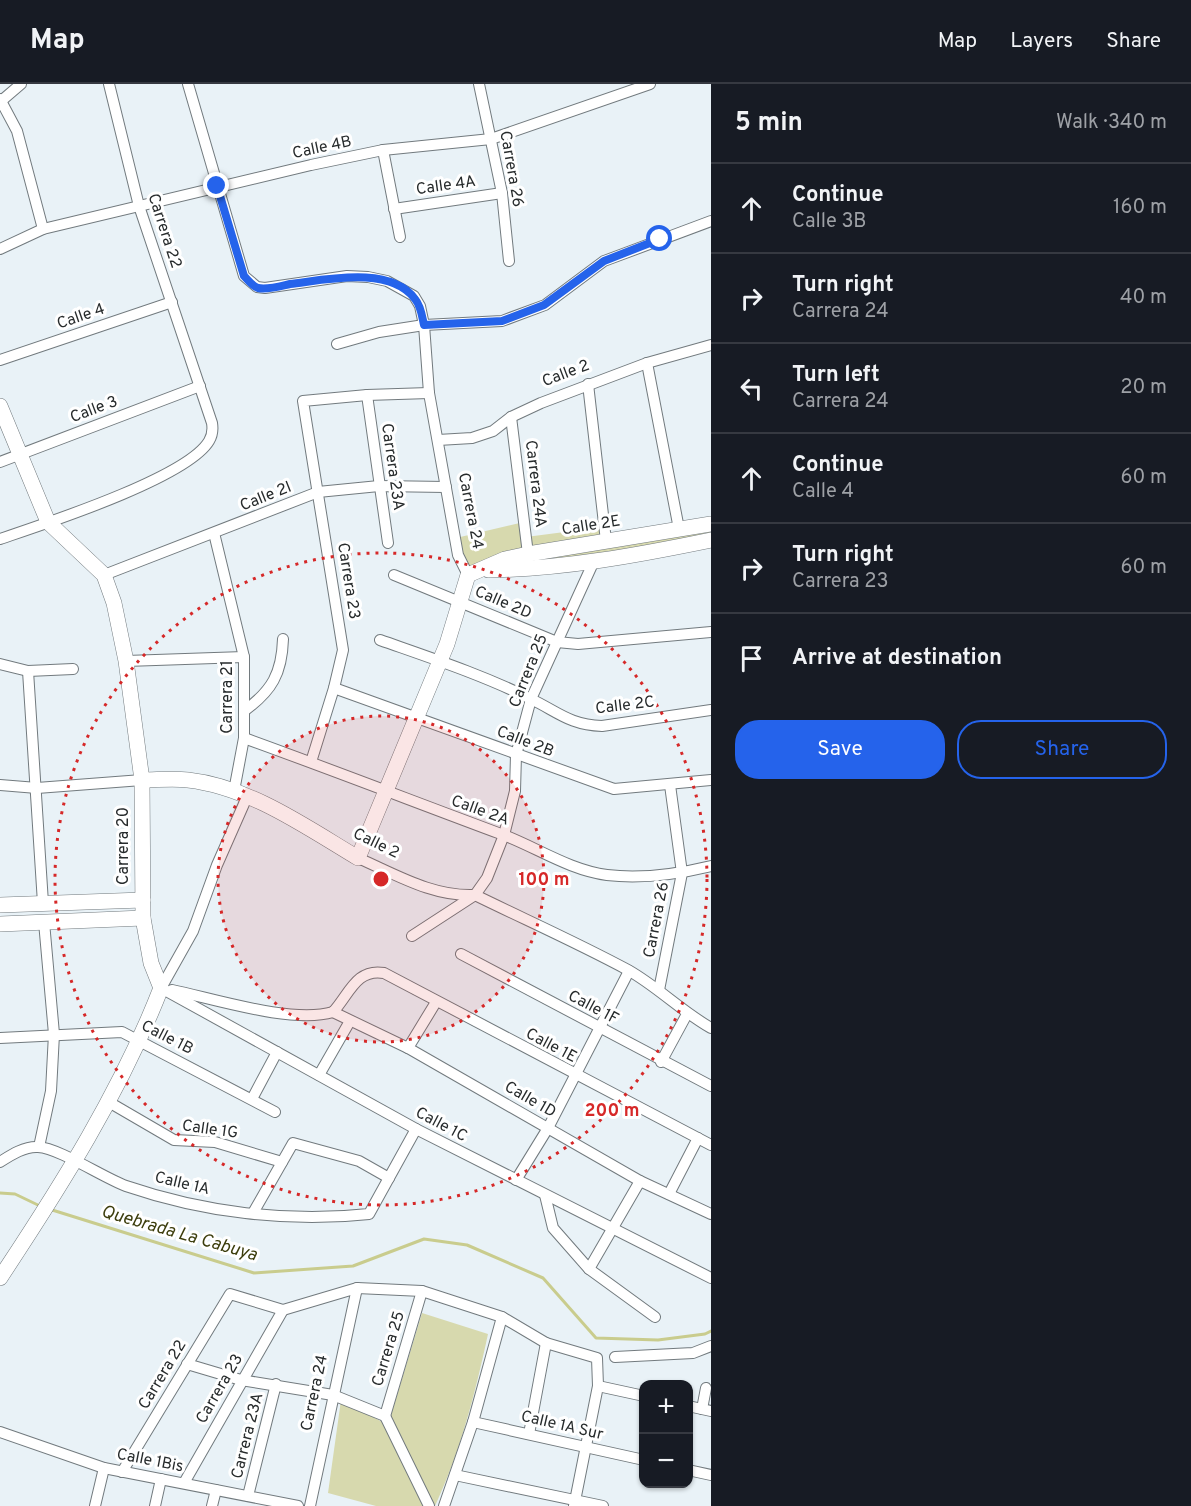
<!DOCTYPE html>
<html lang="en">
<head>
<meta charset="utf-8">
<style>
  body { margin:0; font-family:Overpass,sans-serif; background:#20242c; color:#f1f3f6 }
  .controls { position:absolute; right:18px; bottom:18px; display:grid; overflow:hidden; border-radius:12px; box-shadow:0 2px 4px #0004 }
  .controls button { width:54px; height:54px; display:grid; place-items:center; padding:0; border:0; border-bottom:2px solid #363941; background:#171b24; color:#f1f3f6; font:30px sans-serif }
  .stop { position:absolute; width:18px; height:18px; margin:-14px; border:4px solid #2563eb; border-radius:50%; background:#fff }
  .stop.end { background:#2563eb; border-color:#fff; box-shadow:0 2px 6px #0008 }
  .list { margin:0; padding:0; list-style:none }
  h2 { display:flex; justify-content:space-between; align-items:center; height:78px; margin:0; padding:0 24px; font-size:26px }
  h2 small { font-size:20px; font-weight:400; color:#9ea1a6 }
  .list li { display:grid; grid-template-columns:39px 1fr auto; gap:18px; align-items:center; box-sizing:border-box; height:90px; padding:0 24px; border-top:2px solid #363941 }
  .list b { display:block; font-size:22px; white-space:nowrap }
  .list p { margin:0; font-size:20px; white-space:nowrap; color:#9ea1a6 }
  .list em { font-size:20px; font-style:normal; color:#9ea1a6 }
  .actions { display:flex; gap:12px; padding:18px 24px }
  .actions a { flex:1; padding:14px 0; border:2px solid #2563eb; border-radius:24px; text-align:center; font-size:21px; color:#2563eb }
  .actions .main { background:#2563eb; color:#fff }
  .icon { flex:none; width:33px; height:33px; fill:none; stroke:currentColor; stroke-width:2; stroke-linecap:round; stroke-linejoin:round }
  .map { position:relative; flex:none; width:711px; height:1422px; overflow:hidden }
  header { display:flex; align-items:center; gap:36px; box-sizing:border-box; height:84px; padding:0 30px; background:#171b24; border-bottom:2px solid #363941 }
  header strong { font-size:28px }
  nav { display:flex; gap:33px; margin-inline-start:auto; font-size:21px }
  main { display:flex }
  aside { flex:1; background:#171b24 }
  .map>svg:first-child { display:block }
</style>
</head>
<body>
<header>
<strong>Map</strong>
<nav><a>Map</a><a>Layers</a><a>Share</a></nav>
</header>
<main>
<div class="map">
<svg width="711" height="1422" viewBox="0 0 711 1422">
  <rect width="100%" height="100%" fill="#e9f2f7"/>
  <g fill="#d7d9ae">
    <polygon points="524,438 526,453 603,443 606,460 711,441 711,454 469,491 456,454"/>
    <path d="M422 1229 488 1250C475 1310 461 1366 435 1422H376L328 1409 341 1316 388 1341Z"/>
  </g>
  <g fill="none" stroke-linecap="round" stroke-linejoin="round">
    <g stroke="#c9cc8d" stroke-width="3">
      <polyline points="0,1109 15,1110 40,1122"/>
      <polyline points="49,1125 254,1189 353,1182 424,1155 467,1161 543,1194 596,1254 658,1256 705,1250 711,1247"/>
    </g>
    <defs>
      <g id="street">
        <polyline points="188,0 244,192 257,203 265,204 347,192 368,193 387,197 414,212 420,222 424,241 429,309 458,471 468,491"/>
        <polyline points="479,0 502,109 509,177"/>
        <polyline points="0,15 17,47 43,145"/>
        <polyline points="0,18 21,0"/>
        <polyline points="383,66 400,153"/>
        <polyline points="394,125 502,109"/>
        <polyline points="0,165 43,145 311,81 383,66 491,55 650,0"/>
        <polyline points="337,260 379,248 424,241 502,237 545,221 604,177 711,137"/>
        <polyline points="0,276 172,218"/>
        <polyline points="647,279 679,445"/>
        <polyline points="588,300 606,457"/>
        <polyline points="367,311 388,459"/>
        <polyline points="511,333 528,470"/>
        <polyline points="438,356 472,354 493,347 511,333 541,319 647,279 711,261"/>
        <polyline points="0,378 200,302"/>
        <polyline points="214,449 244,573 244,654 234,707"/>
        <path d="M0 455C44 440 187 394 209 357 212 352 213 345 212 339L139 122 109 0"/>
        <polyline points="104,491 318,408 379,402 446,403"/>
        <polyline points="394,491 557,558 578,560 711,548"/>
        <path d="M380 556C431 574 483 591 531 615 558 628 570 641 602 642L711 626"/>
        <polyline points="126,577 244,573"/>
        <polyline points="0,580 28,587 73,585"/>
        <polyline points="28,587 43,819"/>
        <polyline points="334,604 614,705 711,696"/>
        <path d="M244 627C272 607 282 589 283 555"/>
        <path d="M244 654C330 685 415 718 501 750 536 763 569 786 607 791 641 795 678 790 711 782"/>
        <polyline points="311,678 334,604 343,566 303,317 367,311 429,309"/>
        <polyline points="0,701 37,704 142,696"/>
        <path d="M358 774C397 791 433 813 475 811 526 836 578 859 628 886 658 903 681 927 711 944"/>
        <polyline points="412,852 475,811 487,794 504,751 515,707 516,671 531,615 594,477"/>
        <polyline points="461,870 711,1002"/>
        <polyline points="161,904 416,1045 711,1194"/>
        <polyline points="161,904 193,847 217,781 247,713"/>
        <path d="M172 906C215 915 292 940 333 928"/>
        <polyline points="659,906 682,789 670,701"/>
        <path d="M333 928C349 911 356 884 384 889L711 1061"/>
        <polyline points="333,928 408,964 640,1097 711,1130"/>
        <polyline points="0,954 122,948 275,1028"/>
        <polyline points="408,964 436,918"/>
        <polyline points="661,978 687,930"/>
        <polyline points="319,991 350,937"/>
        <polyline points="252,1015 277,968"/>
        <polyline points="107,1017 174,1056 215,1058 282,1078"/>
        <polyline points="39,1063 51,1007 54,950 44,838"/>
        <path d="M0 1078C11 1071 25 1062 38 1063 59 1064 104 1094 126 1102 202 1128 288 1139 369 1130L416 1045"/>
        <polyline points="516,1096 548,1044 629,887"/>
        <polyline points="669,1110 698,1054"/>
        <polyline points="545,1111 553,1144 589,1185 655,1233"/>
        <polyline points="253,1129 293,1059 359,1077 389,1094"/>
        <polyline points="589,1185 640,1097"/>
        <polyline points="615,1273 693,1269 711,1262"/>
        <polyline points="187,1280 241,1296 333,1311 385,1332"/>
        <polyline points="598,1302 644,1312"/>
        <polyline points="688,1322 711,1327"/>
        <polyline points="702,1325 706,1304"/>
        <polyline points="385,1332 422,1207"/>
        <polyline points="385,1332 429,1422"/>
        <polyline points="473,1338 644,1376"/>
        <polyline points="0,1348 104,1384 298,1422"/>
        <polyline points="529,1350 546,1259"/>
        <polyline points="688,1386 711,1391"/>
        <polyline points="122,1388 230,1210 283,1226 357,1204 422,1207 502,1233 546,1259 597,1274 598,1302 574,1422"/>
        <polyline points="455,1391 603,1422"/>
        <polyline points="184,1399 283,1226"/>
        <polyline points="248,1412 276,1300"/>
        <polyline points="95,1422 104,1384"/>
        <polyline points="155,1422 161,1395"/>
        <polyline points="212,1422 216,1406"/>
        <polyline points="310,1422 357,1204"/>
        <polyline points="444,1422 473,1338 502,1233"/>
      </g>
      <g id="secondary">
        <path d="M0 322 48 438 104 491 114 519 126 577 142 696 143 834 151 879 161 904C121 1007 61 1102 0 1194"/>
        <path d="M488 486C563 485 638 471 711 456"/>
        <path d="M142 696C157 696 173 694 188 696 250 703 306 743 358 774L447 560 468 491 505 475 528 470 711 440"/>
        <polyline points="0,821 143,816"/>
        <polyline points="0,840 143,834"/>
      </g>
    </defs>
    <use href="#street" stroke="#727a7e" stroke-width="12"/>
    <use href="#secondary" stroke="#727a7e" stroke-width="16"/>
    <use href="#street" stroke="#fff" stroke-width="10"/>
    <use href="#secondary" stroke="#fff" stroke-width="15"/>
  </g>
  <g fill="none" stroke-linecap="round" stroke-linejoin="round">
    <path stroke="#2563eb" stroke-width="8" d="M217 102 244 192C248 196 252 202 258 204 268 206 281 202 290 200 325 196 390 181 415 215 421 222 422 232 424 241L502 237 544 221 604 177 660 155"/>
  </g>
  <circle cx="381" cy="795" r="163" fill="#d62828" fill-opacity=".12"/>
  <g fill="none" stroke="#d62828" stroke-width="3" stroke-dasharray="3 6">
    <circle cx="381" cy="795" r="163"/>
    <circle cx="381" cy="795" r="326"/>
  </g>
  <g text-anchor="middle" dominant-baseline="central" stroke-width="6" stroke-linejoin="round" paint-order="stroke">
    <g font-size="16" fill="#272b2c" stroke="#fff">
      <text transform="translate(322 64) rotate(-12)">Calle 4B</text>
      <text transform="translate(511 85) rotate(80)">Carrera 26</text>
      <text transform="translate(446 102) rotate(-8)">Calle 4A</text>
      <text transform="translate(164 147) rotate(72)">Carrera 22</text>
      <text transform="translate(81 233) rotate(-19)">Calle 4</text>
      <text transform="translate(566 290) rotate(-21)">Calle 2</text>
      <text transform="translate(94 326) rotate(-21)">Calle 3</text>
      <text transform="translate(392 383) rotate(82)">Carrera 23A</text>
      <text transform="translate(535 400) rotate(83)">Carrera 24A</text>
      <text transform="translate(266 413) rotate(-22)">Calle 2I</text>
      <text transform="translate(470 427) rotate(79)">Carrera 24</text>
      <text transform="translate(591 442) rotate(-9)">Calle 2E</text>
      <text transform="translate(348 497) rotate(81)">Carrera 23</text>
      <text transform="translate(503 519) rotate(23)">Calle 2D</text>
      <text transform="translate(529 587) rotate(-68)">Carrera 25</text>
      <text transform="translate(228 613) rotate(-90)">Carrera 21</text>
      <text transform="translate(625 622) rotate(-7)">Calle 2C</text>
      <text transform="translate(525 658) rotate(21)">Calle 2B</text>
      <text transform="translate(480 727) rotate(20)">Calle 2A</text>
      <text transform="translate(376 760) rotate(26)">Calle 2</text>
      <text transform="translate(124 762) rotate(-90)">Carrera 20</text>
      <text transform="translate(657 836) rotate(-79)">Carrera 26</text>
      <text transform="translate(593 924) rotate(28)">Calle 1F</text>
      <text transform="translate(167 954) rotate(27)">Calle 1B</text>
      <text transform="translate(551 962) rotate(28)">Calle 1E</text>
      <text transform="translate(530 1016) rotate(30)">Calle 1D</text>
      <text transform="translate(441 1041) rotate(28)">Calle 1C</text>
      <text transform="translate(210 1046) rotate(8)">Calle 1G</text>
      <text transform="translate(182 1100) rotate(13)">Calle 1A</text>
      <text transform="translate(389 1265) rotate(-73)">Carrera 25</text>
      <text transform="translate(163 1291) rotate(-59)">Carrera 22</text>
      <text transform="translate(220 1305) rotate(-60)">Carrera 23</text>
      <text transform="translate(315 1309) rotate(-78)">Carrera 24</text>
      <text transform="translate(562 1342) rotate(13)">Calle 1A Sur</text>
      <text transform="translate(248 1352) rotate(-76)">Carrera 23A</text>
      <text transform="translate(150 1377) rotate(11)">Calle 1Bis</text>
    </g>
    <g font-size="18" font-style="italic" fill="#3c3d0c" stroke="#fff">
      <text transform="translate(179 1150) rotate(16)">Quebrada La Cabuya</text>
    </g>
  </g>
  <circle cx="381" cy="795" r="9" fill="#d62828" stroke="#fff" stroke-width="3"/>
  <g font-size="18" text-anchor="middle" font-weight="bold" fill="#d62828" stroke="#fff" stroke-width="6" stroke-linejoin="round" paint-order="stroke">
    <text x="544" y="801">100 m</text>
    <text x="612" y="1032">200 m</text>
  </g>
</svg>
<div class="controls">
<button>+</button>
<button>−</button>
</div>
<div class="stop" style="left:660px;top:155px"></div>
<div class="stop end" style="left:217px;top:102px"></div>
</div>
<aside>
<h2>5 min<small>Walk · 340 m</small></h2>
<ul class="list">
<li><svg class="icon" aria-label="ahead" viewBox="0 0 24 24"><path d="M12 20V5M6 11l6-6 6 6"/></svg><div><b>Continue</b><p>Calle 3B</p></div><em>160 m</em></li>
<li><svg class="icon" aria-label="right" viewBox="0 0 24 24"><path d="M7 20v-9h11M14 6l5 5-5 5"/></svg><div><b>Turn right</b><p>Carrera 24</p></div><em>40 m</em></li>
<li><svg class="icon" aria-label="left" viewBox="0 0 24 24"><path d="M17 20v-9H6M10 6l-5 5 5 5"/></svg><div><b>Turn left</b><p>Carrera 24</p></div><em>20 m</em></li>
<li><svg class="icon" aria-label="ahead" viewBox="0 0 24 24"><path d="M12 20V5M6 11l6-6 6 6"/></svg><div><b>Continue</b><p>Calle 4</p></div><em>60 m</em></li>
<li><svg class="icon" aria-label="right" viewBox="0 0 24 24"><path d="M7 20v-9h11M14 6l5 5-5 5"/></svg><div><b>Turn right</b><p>Carrera 23</p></div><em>60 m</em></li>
<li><svg class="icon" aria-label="arrive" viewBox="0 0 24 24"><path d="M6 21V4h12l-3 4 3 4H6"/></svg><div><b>Arrive at destination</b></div></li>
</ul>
<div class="actions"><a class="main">Save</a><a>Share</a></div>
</aside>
</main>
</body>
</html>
